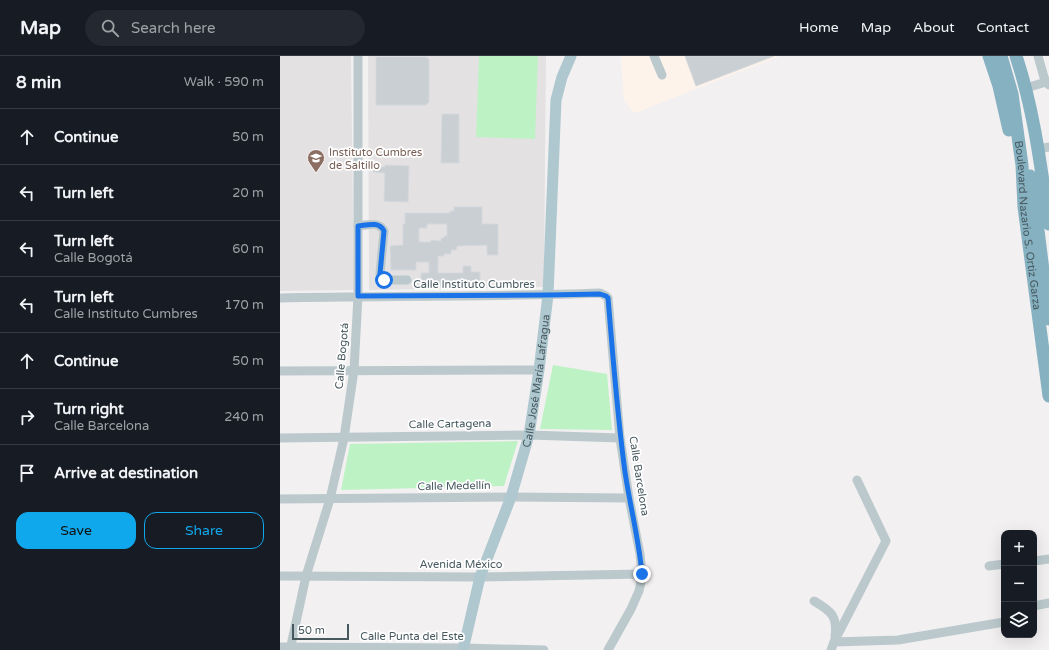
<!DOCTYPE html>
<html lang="en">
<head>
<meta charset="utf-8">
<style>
  body { margin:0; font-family:"Varela Round",sans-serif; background:#242831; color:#f1f3f6 }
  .controls { position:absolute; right:12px; bottom:12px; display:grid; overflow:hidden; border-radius:8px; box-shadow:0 4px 16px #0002 }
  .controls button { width:36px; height:36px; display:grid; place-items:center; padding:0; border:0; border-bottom:1px solid #363941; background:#171b24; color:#f1f3f6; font:20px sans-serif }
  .scale { position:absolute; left:12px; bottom:10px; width:57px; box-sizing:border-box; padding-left:4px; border:2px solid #47595f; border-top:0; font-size:11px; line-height:14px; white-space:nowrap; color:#47595f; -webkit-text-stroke:3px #fff; paint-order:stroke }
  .stop { position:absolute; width:12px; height:12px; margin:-9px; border:3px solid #1a73e8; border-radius:50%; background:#fff }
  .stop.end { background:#1a73e8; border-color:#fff; box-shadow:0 1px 4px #0008 }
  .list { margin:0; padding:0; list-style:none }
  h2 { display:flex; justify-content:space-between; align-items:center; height:52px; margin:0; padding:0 16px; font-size:17px }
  h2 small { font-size:13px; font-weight:400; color:#9ea1a6 }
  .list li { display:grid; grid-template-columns:26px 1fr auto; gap:12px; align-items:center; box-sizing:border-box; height:56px; padding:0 16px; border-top:1px solid #363941 }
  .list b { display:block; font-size:15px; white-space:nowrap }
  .list p { margin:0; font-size:13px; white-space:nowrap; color:#9ea1a6 }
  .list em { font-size:13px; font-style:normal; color:#9ea1a6 }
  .actions { display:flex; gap:8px; padding:12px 16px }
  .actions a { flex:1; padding:9px 0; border:1px solid #10a8ec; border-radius:12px; text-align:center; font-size:14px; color:#10a8ec }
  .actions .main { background:#10a8ec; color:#111 }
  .icon { flex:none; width:22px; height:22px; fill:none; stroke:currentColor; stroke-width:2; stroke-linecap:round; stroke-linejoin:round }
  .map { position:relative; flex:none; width:769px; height:594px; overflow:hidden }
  header { display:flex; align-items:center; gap:24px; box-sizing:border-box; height:56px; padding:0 20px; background:#171b24; border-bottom:1px solid #363941 }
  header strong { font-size:19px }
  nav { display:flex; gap:22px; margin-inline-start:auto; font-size:14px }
  .search { width:280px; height:36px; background:#242831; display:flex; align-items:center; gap:10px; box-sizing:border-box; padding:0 14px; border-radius:22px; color:#9ea1a6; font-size:15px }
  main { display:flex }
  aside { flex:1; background:#171b24 }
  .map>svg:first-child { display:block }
</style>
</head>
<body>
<header>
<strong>Map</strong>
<div class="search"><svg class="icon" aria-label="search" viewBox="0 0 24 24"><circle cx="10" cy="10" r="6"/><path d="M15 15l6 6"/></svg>Search here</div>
<nav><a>Home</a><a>Map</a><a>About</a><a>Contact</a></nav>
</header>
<main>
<aside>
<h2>8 min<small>Walk · 590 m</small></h2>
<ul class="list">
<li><svg class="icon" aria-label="ahead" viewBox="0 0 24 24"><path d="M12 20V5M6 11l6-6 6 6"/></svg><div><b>Continue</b></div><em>50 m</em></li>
<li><svg class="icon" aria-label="left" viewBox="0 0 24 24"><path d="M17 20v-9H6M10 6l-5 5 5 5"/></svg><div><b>Turn left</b></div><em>20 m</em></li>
<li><svg class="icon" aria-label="left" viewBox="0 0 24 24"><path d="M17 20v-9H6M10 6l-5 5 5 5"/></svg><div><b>Turn left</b><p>Calle Bogotá</p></div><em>60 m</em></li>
<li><svg class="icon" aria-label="left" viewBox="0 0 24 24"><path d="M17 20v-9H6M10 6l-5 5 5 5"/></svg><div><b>Turn left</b><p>Calle Instituto Cumbres</p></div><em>170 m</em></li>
<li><svg class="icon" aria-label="ahead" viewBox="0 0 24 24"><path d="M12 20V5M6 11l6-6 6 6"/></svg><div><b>Continue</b></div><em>50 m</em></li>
<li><svg class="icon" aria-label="right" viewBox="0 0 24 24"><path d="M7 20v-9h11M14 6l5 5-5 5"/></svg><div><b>Turn right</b><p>Calle Barcelona</p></div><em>240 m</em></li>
<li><svg class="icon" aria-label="arrive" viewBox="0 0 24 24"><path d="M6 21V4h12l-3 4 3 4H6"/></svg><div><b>Arrive at destination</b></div></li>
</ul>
<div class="actions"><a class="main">Save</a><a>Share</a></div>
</aside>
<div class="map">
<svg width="769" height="594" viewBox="0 0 769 594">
  <rect width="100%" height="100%" fill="#f3f0f1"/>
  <polygon fill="#fdf3ea" points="341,0 500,0 355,57 344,45"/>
  <g fill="#e4e1e3">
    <polygon points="0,0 71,0 74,234 0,235"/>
    <polygon points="88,0 266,0 264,231 89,234"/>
  </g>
  <g fill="#bdf2c4">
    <polygon points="199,0 258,0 255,83 196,81"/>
    <polygon points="273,309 327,318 332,374 260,373"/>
    <polygon points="238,385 224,430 61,434 70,388"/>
  </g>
  <g fill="#cacfd3" stroke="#d4d8dc" fill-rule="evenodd">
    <polygon points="405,0 494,0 416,30"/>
    <polygon points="96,1 146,1 149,3 149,46 146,49 96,49"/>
    <polygon points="162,58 179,58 179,107 161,107"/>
    <polygon points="105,109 129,110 128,146 104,145 105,117 93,116 93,111 105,111"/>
    <path d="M174 151H202V168H218V199H207V189L177 190 176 194H171V198H164V200H158V217H183V210H191V216H200V230L141 231V217H149V206H136V214H111L110 190 123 189V168H125V157H170V155H174ZM147 168H167V180H164V182H161V185L151 184V186H139V172H147Z"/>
  </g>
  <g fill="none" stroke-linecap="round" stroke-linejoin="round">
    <g stroke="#bbc9cd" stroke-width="9">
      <polyline points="374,0 382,19"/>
      <polyline points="758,0 765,25 769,29"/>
      <polyline points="746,32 769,25"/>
      <polyline points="759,93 769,91"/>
      <path d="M78 170C88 169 99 165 104 175L100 218 101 221 104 224H127"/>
      <path d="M0 242C107 240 213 241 320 237L326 240 328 242 340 382 349 442 360 498 362 518 361 526 359 535 351 553 328 594"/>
      <polyline points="0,315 259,314"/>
      <polyline points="0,382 249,379 340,382"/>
      <polyline points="0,443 231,441 349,442"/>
      <polyline points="754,505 769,503"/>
      <polyline points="709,510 724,508"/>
      <polyline points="0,520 200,521 362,518"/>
      <path d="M534 545C551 555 558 560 555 581"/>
      <polyline points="754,550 769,547"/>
      <polyline points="554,586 618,584 724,566"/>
      <polyline points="0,591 183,592 264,594"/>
      <polyline points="10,594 26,520 50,443 64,382 74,314 78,240 78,0"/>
      <polyline points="551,594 554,586 606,485 577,424"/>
    </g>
    <path stroke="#afc8d0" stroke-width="11" id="s1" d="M183 594 200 521 231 441 249 379 259 314 268 239 276 44 282 21 291 0"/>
    <g stroke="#86b1c1" stroke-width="13">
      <polyline points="709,0 719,30 729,74"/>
      <path id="s2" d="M721 0 732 38 742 109 744 151 769 340"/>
      <path d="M736 0C754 54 761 111 769 168"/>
      <polyline points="750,120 757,166 769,263"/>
    </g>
  </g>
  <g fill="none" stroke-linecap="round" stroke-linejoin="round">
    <path stroke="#1a73e8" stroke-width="5" d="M104 224 101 221 100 218 104 175C99 165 88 169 78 170V240L268 239 320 238 326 240 328 242C333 300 337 358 345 416 350 450 359 484 362 518"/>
  </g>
  <defs>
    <symbol id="school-pin" viewBox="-11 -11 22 30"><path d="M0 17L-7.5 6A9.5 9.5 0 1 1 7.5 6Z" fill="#8d6e63" stroke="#fff"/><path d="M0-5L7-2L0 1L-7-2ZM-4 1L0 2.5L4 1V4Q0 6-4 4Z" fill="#fff"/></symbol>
  </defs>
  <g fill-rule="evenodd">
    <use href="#school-pin" x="26" y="92" width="20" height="27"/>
  </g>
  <g text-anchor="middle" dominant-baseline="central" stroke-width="3.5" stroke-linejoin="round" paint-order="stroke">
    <g font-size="11" fill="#785e54" stroke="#fff" text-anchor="start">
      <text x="49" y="96">Instituto Cumbres<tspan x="49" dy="13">de Saltillo</tspan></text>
    </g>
    <g font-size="11" fill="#47595f" stroke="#fff">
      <text stroke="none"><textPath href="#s2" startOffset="172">Boulevard Nazario S. Ortiz Garza</textPath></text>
      <text x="194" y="228">Calle Instituto Cumbres</text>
      <text transform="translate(62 300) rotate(-85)">Calle Bogotá</text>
      <text stroke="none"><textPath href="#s1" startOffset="280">Calle José María Lafragua</textPath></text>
      <text transform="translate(170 368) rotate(-1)">Calle Cartagena</text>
      <text transform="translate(359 420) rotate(81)">Calle Barcelona</text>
      <text transform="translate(174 430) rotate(-1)">Calle Medellín</text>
      <text x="181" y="508">Avenida México</text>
      <text x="132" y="580">Calle Punta del Este</text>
    </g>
  </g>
</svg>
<div class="controls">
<button>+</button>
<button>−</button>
<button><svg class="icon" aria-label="layers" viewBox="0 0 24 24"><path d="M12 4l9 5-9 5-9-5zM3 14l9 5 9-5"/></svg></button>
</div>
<div class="scale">50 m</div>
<div class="stop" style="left:104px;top:224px"></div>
<div class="stop end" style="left:362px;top:518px"></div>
</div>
</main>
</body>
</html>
